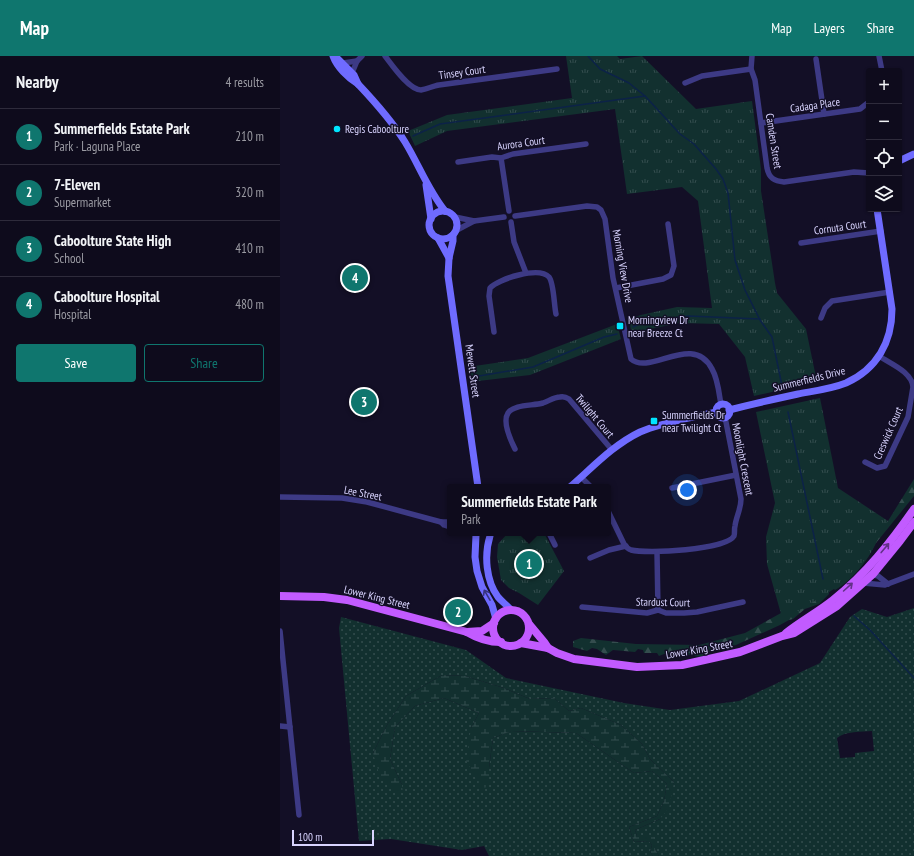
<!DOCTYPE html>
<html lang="en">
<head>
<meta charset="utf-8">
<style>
  body { margin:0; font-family:"PT Sans Narrow",sans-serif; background:#1c1929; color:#f1f3f6 }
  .controls { position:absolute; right:12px; top:12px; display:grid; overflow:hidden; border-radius:4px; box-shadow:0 1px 3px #0004 }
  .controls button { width:36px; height:36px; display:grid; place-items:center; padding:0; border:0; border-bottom:1px solid #2e2b3b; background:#0e0b1c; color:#f1f3f6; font:20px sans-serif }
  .scale { position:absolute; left:12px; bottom:10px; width:82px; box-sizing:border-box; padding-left:4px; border:2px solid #d9d4ff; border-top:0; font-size:11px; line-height:14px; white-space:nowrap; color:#d9d4ff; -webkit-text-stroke:3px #130f26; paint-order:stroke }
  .you { position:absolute; left:407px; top:434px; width:14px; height:14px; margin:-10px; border:3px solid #fff; border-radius:50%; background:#1a73e8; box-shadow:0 0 0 6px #1a73e833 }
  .badge { display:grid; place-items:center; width:26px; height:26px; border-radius:50%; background:#0f766e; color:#fff; font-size:13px; font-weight:700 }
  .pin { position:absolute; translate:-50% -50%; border:2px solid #fff; box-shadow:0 1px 4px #0006 }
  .popup { position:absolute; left:167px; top:428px; width:164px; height:52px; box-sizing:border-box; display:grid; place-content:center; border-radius:4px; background:#0e0b1c; filter:drop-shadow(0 1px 3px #0005); font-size:13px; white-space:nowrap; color:#9b9ba3 }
  .popup b { font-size:15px; color:#f1f3f6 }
  .popup::after { content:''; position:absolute; left:50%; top:100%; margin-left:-8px; border:8px solid transparent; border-top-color:#0e0b1c }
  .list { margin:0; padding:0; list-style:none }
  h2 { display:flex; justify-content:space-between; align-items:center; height:52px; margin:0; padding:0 16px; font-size:17px }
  h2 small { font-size:13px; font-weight:400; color:#9b9ba3 }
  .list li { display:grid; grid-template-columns:26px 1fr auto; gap:12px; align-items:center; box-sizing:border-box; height:56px; padding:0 16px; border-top:1px solid #2e2b3b }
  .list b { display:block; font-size:15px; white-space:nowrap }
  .list p { margin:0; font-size:13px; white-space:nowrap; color:#9b9ba3 }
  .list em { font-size:13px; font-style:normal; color:#9b9ba3 }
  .actions { display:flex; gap:8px; padding:12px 16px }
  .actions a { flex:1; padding:9px 0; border:1px solid #0f766e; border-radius:4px; text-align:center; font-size:14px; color:#0f766e }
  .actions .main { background:#0f766e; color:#fff }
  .icon { flex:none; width:22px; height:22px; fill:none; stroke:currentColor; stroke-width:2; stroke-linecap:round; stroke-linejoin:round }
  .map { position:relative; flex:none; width:634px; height:800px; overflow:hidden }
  header { display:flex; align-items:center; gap:24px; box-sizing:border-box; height:56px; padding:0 20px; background:#0f766e; color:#fff }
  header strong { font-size:19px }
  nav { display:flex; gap:22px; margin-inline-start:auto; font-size:14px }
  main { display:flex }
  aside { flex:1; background:#0e0b1c }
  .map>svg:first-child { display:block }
</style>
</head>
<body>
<header>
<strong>Map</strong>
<nav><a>Map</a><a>Layers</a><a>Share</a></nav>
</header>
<main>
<aside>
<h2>Nearby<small>4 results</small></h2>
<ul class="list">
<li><span class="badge">1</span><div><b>Summerfields Estate Park</b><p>Park · Laguna Place</p></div><em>210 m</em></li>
<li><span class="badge">2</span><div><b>7-Eleven</b><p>Supermarket</p></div><em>320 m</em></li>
<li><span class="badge">3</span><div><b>Caboolture State High</b><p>School</p></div><em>410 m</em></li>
<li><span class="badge">4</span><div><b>Caboolture Hospital</b><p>Hospital</p></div><em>480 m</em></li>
</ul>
<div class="actions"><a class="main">Save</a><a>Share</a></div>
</aside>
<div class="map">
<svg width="634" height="800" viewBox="0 0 634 800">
  <defs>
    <pattern id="grass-dots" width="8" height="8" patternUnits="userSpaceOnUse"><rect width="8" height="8" fill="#12302f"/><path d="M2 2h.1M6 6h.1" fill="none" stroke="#344d4e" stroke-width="1.8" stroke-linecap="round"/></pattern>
    <pattern id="forest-firs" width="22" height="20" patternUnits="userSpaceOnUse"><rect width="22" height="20" fill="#12302f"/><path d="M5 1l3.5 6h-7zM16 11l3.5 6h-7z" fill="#344d4e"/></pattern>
    <pattern id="wetland-marsh" width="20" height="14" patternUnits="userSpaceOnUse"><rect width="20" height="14" fill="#12302f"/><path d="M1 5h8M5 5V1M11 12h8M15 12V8" fill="none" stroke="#344d4e"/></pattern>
    <pattern id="park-tufts" width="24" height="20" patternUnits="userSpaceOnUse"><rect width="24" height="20" fill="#12302f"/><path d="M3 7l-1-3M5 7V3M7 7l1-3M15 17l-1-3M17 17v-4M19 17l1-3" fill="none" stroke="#344d4e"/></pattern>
  </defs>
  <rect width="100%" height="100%" fill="#130f26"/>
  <path fill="url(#grass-dots)" fill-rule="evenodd" d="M634 552V800H379L375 793V787L357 780 355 774 380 763 394 726 370 703 362 688 341 669 301 652 289 655 274 642 250 643 224 632 185 620 162 619 126 640 107 669 93 697 122 729 110 703 115 671 135 650 164 642 199 657 191 672 209 730V712L213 682 231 675 296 677 354 717 372 715 387 728 384 745 377 760 349 771 354 786 369 785 372 789 370 796 373 800H209L204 790 182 794 111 783 79 785 59 572 61 561 186 594 226 622 344 647 390 654 459 645 540 607 570 561 582 553 607 561ZM592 675 594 695 575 697V701L560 702 557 682C565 675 582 676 592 675Z"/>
  <g fill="url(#forest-firs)">
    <path d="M634 423V440L596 487C589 503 571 526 555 534L552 531 608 465Z"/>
    <polygon points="548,530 549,538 539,548 525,553 513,563 509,564 500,569 456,589 429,596 421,601 415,600 413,597 409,599 400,597 397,600 392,601 390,598 384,598 379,600 377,597 364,597 363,594 358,593 355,596 333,594 326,599 317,593 312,592 307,595 293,591 293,585 301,582 356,588 419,589 465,577 501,557 504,557"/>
  </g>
  <polygon fill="url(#wetland-marsh)" points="162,619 185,620 224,632 250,643 274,642 289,655 301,652 341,669 362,688 370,703 394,726 389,752 380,763 355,774 357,780 373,781 375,787 375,793 379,800 373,800 370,796 372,789 369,785 354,786 349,771 377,760 384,745 387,728 372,715 354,717 296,677 232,675 213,682 209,712 209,731 201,732 186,704 191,672 199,657 164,642 135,650 115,671 110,703 122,729 123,737 116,736 100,721 93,697 107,669 126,640"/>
  <g fill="url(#park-tufts)">
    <polygon points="286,0 337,0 340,3 362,0 416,53 472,45 481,113 481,135 495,227 497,237 526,273 537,326 474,340 465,301 439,268 399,267 361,275 352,280 349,263 361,259 397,251 432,252 418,145 402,131 347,138 335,53 167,75 135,90 128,75 167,59 292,42"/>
    <polygon points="337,268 341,283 336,285 250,319 190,326 188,311 248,302"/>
    <polygon points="540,342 558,432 608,465 588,501 554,533 503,565 487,508 486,481 495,447 476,356"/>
    <polygon points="228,477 264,477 284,515 258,549 239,537 229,532 221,524 217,501 218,488"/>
  </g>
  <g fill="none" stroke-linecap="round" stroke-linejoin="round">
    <g stroke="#0c2248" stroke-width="1.5">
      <polyline points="308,0 320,13 349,27 365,40 400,78 414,88 436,113 443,123 448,137 455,204 465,234 480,264 492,281 502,330"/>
      <polyline points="133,80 160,68 365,40"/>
      <polyline points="353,271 364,266 408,260 480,263"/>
      <polyline points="193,321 253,311 324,281 337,278"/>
      <polyline points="508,356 543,523"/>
      <polyline points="574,560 590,574 634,622"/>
    </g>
    <g stroke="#3d3a85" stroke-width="5.5">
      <path d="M105 0C112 9 129 34 141 34 147 33 153 30 159 29L277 13"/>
      <path d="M472 0 471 13 475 24 487 112C489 122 494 125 504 126L574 116 589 117"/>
      <polyline points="599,0 602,15"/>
      <polyline points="536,3 544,58"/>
      <polyline points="63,7 77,5"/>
      <polyline points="72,17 77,5 82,0"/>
      <polyline points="405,27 422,20 471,13"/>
      <polyline points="481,67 580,53 589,46"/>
      <polyline points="221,102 229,155"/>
      <polyline points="178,106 212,101 221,102 233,98 306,88"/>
      <path d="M235 160 307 150 317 151 321 154 325 163 333 222 351 303C370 320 413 276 432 313 438 323 439 337 441 349"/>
      <polyline points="175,161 194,165 224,161"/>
      <polyline points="231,166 234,186 246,217"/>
      <polyline points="177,174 194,165"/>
      <polyline points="521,187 601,175"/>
      <polyline points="336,232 383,223 391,219 394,210 388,168"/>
      <polyline points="541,262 545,252 552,245 610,236"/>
      <path d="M214 276 209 240 210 232C218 223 259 210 269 221 274 227 274 250 276 258"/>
      <path d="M235 393C231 385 222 366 228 357 234 348 253 350 263 347 269 345 274 341 280 341 284 340 286 341 289 343L332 394"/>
      <path d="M585 406 597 412 605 410 628 361 633 331C632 316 611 308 599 300"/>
      <polyline points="301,421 311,431"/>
      <polyline points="392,432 456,419"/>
      <polyline points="0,441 62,442 87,446 161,466 164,469 170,471"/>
      <path d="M328 455 344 488C346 491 348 493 351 494 367 498 446 494 454 480 455 477 454 473 455 470 456 461 461 453 461 443L445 361"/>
      <polyline points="161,466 170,466"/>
      <polyline points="269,477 275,489"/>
      <polyline points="377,496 378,554"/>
      <polyline points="310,502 329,494 346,490"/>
      <polyline points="591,518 598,520 608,528"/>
      <polyline points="583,527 605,529 634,518"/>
      <polyline points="302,551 367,557 378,554 386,557 404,557 417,556 463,546"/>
      <polyline points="0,575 19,759"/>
      <polyline points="0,670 10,671"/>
    </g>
    <g stroke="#6f6bff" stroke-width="7">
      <path d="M53 0C57 11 68 22 78 28 95 46 112 65 125 86 139 109 148 134 165 155"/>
      <polyline points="55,0 74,19 78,28"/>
      <polyline points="619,105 634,98"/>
      <polyline points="146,129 151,163"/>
      <circle cx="163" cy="169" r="14"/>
      <polyline points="173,179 173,185 169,202 168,220 198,431"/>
      <polyline points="158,182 169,202"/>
      <circle cx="443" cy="355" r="7"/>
      <path d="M449 354C472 348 495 343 518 338 534 335 551 333 566 327 597 313 612 286 612 253L597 153"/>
      <path d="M290 431C312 412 333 389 360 376 383 366 411 362 436 356"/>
      <polyline points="196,479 195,501 197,515 202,531 212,549 216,563"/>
      <path d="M210 480C204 499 206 525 218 541 222 546 227 549 231 554"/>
    </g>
    <g stroke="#c25bff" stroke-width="8">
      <path d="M0 540 44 541 67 544 187 576C197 582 209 586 221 586"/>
      <circle cx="231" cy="572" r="18"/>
      <polyline points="249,568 264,586 268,592"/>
      <polyline points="187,576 202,575 214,567"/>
      <path d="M506 577C521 565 538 556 553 544 586 518 611 486 634 453"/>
      <polyline points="241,587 268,592 277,597 294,603 357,611 402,609 460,596 502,580 514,577 557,550 593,518 620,485 634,466"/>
    </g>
  </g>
  <defs><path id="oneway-shaft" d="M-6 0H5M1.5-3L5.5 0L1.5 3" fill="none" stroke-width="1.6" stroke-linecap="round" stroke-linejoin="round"/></defs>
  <g stroke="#623188">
    <use href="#oneway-shaft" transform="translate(605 492) rotate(-50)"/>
    <use href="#oneway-shaft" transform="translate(568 531) rotate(-42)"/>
  </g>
  <use stroke="#38347d" href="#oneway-shaft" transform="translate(207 539) rotate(-120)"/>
  <g fill="#00e5ff" stroke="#130f26" stroke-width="1.5">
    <circle cx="57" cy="73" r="4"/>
    <rect x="336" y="266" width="8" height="8" rx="2"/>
    <rect x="370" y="361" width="8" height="8" rx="2"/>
  </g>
  <g text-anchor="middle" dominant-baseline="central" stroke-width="3" stroke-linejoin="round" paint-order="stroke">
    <g font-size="11" fill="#d9d4ff" stroke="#130f26">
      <text transform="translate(182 16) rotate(-8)">Tinsey Court</text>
      <text transform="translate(535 49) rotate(-8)">Cadaga Place</text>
      <text transform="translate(494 85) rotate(81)">Camden Street</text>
      <text transform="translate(241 87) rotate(-8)">Aurora Court</text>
      <text transform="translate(560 171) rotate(-8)">Cornuta Court</text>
      <text transform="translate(343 210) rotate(80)">Morning View Drive</text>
      <text transform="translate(193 315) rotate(82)">Mewett Street</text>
      <text transform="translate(529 323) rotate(-14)">Summerfields Drive</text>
      <text transform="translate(315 360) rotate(50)">Twilight Court</text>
      <text transform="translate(608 377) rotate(-66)">Creswick Court</text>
      <text transform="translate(463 403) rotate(79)">Moonlight Crescent</text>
      <text transform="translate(83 437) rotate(11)">Lee Street</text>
      <text transform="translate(97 541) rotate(14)">Lower King Street</text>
      <text transform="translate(383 546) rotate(1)">Stardust Court</text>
      <text transform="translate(419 593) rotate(-10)">Lower King Street</text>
    </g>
    <g font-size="11" fill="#d9d4ff" stroke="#130f26" text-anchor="start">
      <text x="65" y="73">Regis Caboolture</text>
      <text x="348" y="264">Morningview Dr<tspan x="348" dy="13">near Breeze Ct</tspan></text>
      <text x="382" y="359">Summerfields Dr<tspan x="382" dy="13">near Twilight Ct</tspan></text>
    </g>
  </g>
</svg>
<div class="controls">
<button>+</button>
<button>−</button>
<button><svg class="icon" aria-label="locate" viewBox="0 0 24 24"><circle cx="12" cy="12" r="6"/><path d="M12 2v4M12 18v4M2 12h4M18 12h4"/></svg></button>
<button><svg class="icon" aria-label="layers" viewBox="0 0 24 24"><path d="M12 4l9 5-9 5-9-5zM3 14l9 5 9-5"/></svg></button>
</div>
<div class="scale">100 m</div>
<div class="you"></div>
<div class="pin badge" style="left:249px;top:508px">1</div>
<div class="popup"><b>Summerfields Estate Park</b>Park</div>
<div class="pin badge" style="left:178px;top:556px">2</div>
<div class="pin badge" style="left:84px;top:346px">3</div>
<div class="pin badge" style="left:75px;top:222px">4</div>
</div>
</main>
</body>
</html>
